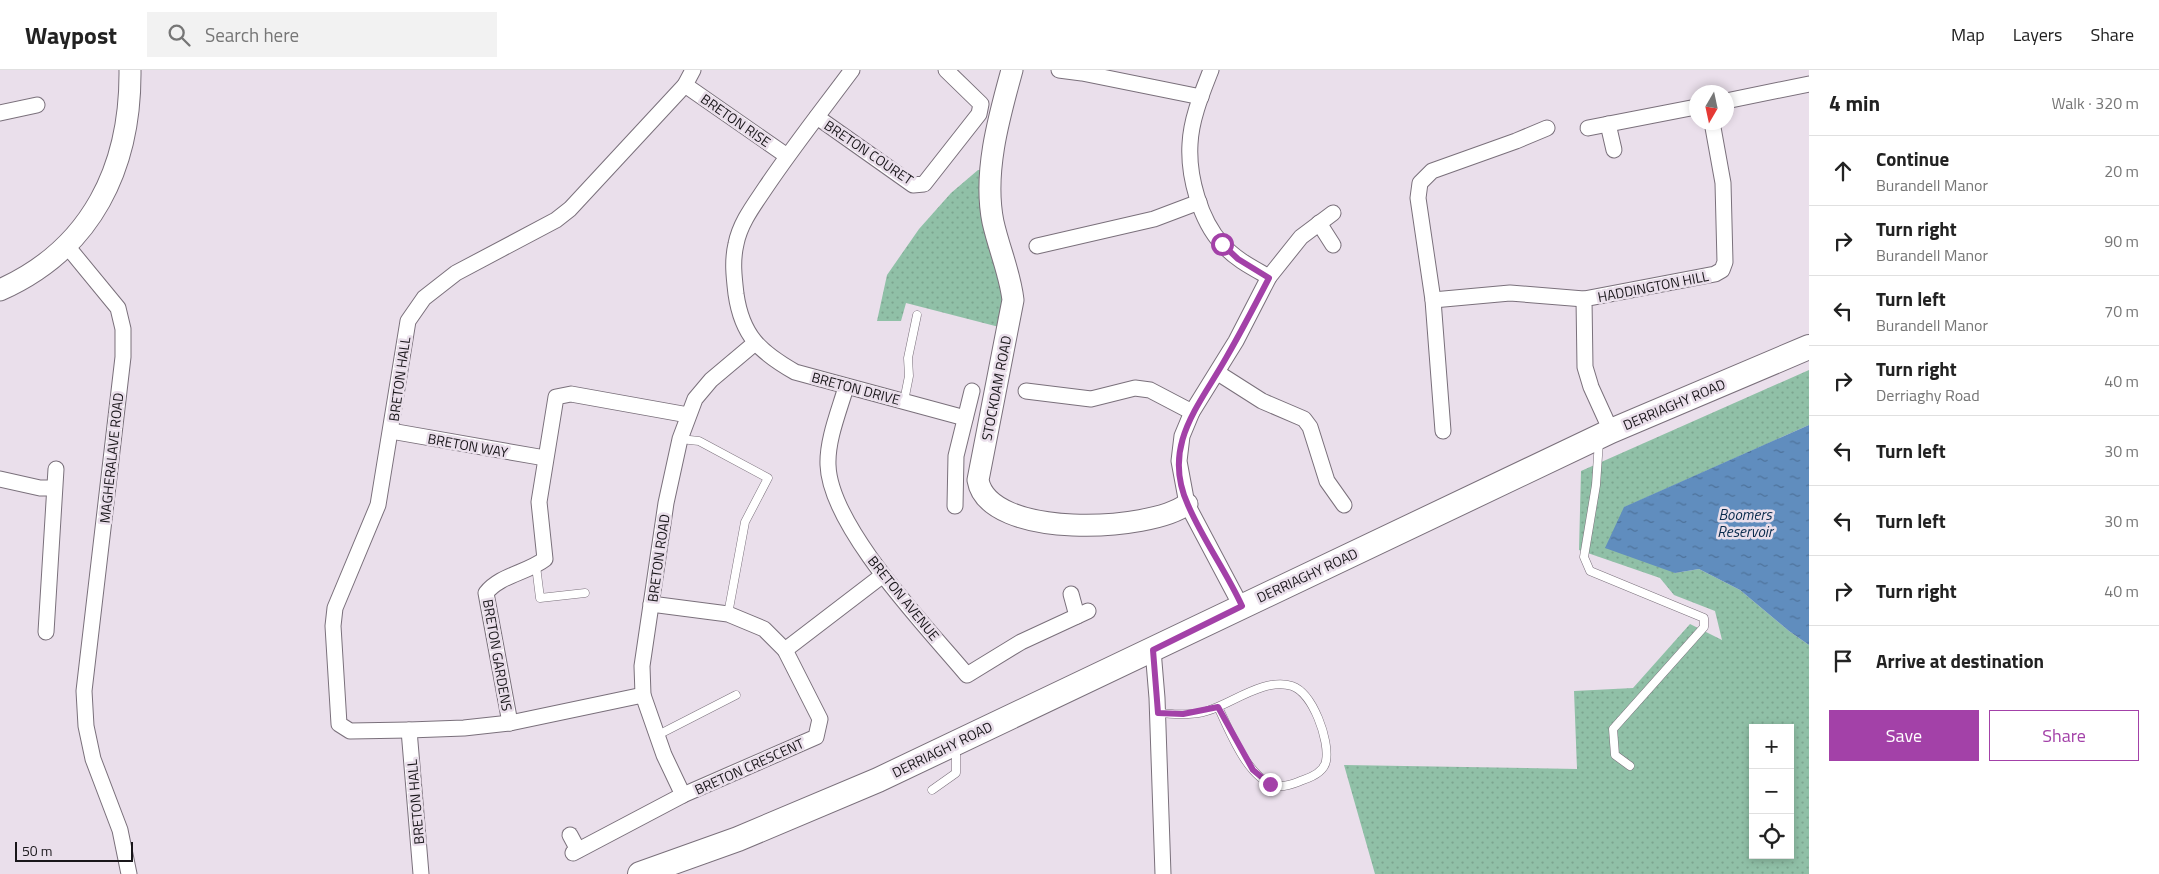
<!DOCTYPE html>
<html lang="en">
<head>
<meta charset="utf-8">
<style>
  body { margin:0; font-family:"Titillium Web",sans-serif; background:#f2f2f2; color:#222 }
  .controls { position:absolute; right:15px; bottom:15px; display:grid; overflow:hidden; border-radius:0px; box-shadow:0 2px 8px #0003 }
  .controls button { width:45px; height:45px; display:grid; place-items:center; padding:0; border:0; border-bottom:1px solid #e0e0e0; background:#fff; color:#222; font:25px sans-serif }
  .compass { position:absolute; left:1689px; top:15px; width:45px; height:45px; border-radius:50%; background:#fff; box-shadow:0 2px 8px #0003; rotate:189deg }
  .scale { position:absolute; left:15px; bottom:12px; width:118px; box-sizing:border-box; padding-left:5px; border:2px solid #19161a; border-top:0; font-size:14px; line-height:18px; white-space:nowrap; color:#19161a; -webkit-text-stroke:4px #eadfeb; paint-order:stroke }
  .stop { position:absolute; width:15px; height:15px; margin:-11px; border:4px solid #a341a8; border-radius:50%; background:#fff }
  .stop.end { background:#a341a8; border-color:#fff; box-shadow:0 1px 5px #0008 }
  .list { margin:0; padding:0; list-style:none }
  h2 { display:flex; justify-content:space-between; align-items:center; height:65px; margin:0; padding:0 20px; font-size:21px }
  h2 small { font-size:16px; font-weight:400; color:#767676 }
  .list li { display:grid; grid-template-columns:32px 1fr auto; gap:15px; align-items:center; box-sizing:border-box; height:70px; padding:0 20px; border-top:1px solid #e0e0e0 }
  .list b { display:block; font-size:19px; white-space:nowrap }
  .list p { margin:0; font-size:16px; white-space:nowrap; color:#767676 }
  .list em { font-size:16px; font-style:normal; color:#767676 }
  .actions { display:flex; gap:10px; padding:15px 20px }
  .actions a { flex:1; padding:11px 0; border:1px solid #a341a8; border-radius:0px; text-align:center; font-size:18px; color:#a341a8 }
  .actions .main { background:#a341a8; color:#fff }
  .icon { flex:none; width:28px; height:28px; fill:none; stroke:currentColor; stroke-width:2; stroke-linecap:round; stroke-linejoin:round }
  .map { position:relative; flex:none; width:1809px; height:804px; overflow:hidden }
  header { display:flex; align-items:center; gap:30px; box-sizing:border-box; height:70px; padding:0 25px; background:#fff; border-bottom:1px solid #e0e0e0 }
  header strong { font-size:24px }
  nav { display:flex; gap:28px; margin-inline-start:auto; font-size:18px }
  .search { width:350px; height:45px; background:#f2f2f2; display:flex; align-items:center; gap:12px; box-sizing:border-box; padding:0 18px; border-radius:0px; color:#767676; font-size:19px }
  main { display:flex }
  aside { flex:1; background:#fff }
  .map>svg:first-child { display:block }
</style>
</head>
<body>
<header>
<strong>Waypost</strong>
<div class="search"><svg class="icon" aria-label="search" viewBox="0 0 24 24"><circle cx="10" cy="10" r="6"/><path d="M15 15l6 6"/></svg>Search here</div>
<nav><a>Map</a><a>Layers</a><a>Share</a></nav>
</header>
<main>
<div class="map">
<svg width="1809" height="804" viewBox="0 0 1809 804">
  <defs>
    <pattern id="grass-dots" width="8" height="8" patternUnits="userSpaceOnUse" patternTransform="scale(1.25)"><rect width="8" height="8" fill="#90c0a7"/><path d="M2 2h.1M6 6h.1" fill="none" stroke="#7ca48f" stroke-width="1.8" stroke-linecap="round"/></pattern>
    <pattern id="water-ripples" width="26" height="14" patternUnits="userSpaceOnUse" patternTransform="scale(1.25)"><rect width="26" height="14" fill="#608dbe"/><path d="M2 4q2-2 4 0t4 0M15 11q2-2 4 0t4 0" fill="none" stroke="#4e729a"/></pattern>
  </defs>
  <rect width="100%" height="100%" fill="#eadfeb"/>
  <g fill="url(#grass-dots)" fill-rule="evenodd">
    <polygon points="978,100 989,100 1005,219 1003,258 906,233 901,251 877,251 887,205 919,159 951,123"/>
    <path d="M1809 300V355L1625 437 1675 503 1699 499 1740 520 1789 561 1809 575V804H1375L1344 695 1577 699 1574 621 1633 618 1690 554 1722 570 1715 541 1674 525 1660 508 1579 480 1581 401ZM1753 658H1790V785H1753Z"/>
  </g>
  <polygon fill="url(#water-ripples)" points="1809,355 1809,575 1789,561 1740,520 1699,499 1675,503 1605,478 1624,437"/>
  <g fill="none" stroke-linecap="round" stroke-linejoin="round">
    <defs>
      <g id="lane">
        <polyline points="904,331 909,306 908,288 917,245"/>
        <polyline points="680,369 699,371 768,408 745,452 728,544"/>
        <polyline points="1599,371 1596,415 1584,487 1590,501 1704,548 1704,557 1613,659 1615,685 1630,696"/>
        <polyline points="536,496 540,528 585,523"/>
        <path d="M1158 643C1174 644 1191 646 1207 641 1231 634 1265 607 1292 616 1313 623 1330 671 1326 691 1324 702 1312 707 1303 710 1295 713 1287 717 1278 716 1248 711 1230 661 1218 637"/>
        <polyline points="656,666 736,625"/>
        <polyline points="932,720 956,703 956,676"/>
      </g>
      <g id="street">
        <path d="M852 0C823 39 793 77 766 117 754 135 740 153 736 174 732 191 734 207 736 224 742 266 760 282 795 302L965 348"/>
        <polyline points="1059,0 1082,3 1201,27"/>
        <path d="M1211 0C1202 23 1191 49 1190 74 1188 106 1200 150 1222 174 1235 189 1253 198 1269 207"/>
        <polyline points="685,15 787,86"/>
        <polyline points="1726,31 1809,14"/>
        <polyline points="0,43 37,35"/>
        <polyline points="817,47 913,115 924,114 979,44 981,34 946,0"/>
        <polyline points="1608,54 1614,80"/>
        <polyline points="1588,58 1696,37"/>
        <polyline points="1319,153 1333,175"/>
        <polyline points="67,176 118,238 123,259 123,287 84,621 86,656 93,689 120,760 129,804"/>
        <polyline points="1037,176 1154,149 1199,132"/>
        <polyline points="1433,230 1510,223 1584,229"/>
        <polyline points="1218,303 1262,331 1304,349 1310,357 1327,411 1344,435"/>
        <path d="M846 317C839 341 827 370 828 395 830 457 926 556 967 605L1021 572 1088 541"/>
        <polyline points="1026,321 1091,329 1135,318 1150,320 1192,342"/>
        <polyline points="391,361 545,388"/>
        <polyline points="1443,361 1433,230 1418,128 1420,113 1432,101 1516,71 1547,58"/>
        <polyline points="1611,361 1591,317 1585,297 1584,229 1715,204 1722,200 1725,192 1723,113 1712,52"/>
        <polyline points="0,409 40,418 54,418"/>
        <polyline points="955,436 956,386 972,321"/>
        <polyline points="1071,524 1077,546"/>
        <polyline points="1241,536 1187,434 1179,391 1182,366 1192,342 1236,271 1269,207 1301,167 1333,143"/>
        <polyline points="46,562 56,399"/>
        <polyline points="785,580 883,505"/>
        <polyline points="1153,580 1157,628 1163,804"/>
        <path d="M510 653 486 523C500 505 527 503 545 489L539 432 556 327 571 324 688 345"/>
        <polyline points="409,660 350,661 339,654 333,556 335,538 378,435 408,251 424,228 456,203 556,150 570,139 685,15 693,0"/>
        <polyline points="683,725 664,685 643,625 642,596 666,433 680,369 695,329 711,310 755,273"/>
        <polyline points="570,765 578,780"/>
        <polyline points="573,783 683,725 816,667 820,649 785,580 764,559 728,544 651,534"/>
        <polyline points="421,804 409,660 464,658 510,653 643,625"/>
      </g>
      <g id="secondary">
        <path d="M1012 0C999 47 983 103 993 152 999 179 1010 203 1013 230L978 410C988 470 1151 462 1187 434"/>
        <path d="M0 220C92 179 131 97 130 0"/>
      </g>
      <polyline id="primary" points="640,804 738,769 878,710 1611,361 1809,277"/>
    </defs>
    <use href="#lane" stroke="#7a707b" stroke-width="9"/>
    <use href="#street" stroke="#7a707b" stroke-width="17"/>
    <use href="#secondary" stroke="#7a707b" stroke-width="23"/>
    <use href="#primary" stroke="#7a707b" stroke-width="26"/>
    <use href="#lane" stroke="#fff" stroke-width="8"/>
    <use href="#street" stroke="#fff" stroke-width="15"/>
    <use href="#secondary" stroke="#fff" stroke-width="21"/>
    <use href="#primary" stroke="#fff" stroke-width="24"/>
  </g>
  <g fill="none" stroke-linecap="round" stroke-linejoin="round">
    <path stroke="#a341a8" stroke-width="6" d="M1222 174 1238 189 1269 208C1255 235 1241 262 1226 288 1199 336 1161 376 1188 435 1203 470 1226 501 1242 536L1153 580 1158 643 1183 644 1218 637 1253 700 1270 714"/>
  </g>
  <g text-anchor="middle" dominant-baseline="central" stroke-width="5" stroke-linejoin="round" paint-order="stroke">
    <g font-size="14" fill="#19161a" stroke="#eadfeb">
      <text transform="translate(736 50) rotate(35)">BRETON RISE</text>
      <text transform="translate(869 82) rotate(34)">BRETON COURET</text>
      <text transform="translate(1653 216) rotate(-11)">HADDINGTON HILL</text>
      <text transform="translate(399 309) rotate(-82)">BRETON HALL</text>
      <text transform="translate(856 318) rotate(15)">BRETON DRIVE</text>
      <text transform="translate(996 318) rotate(-79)">STOCKDAM ROAD</text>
      <text transform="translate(1674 334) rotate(-23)">DERRIAGHY ROAD</text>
      <text transform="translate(468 375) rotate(10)">BRETON WAY</text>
      <text transform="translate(111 388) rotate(-84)">MAGHERALAVE ROAD</text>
      <text transform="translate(658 488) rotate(-82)">BRETON ROAD</text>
      <text transform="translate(1307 505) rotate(-25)">DERRIAGHY ROAD</text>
      <text transform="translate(904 528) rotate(51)">BRETON AVENUE</text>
      <text transform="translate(498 585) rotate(80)">BRETON GARDENS</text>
      <text transform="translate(942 679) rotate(-26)">DERRIAGHY ROAD</text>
      <text transform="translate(749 696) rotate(-24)">BRETON CRESCENT</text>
      <text transform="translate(415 732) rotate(-95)">BRETON HALL</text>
    </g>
    <g font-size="15" font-style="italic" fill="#082a4b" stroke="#eadfeb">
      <text x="1745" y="444">Boomers<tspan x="1745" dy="17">Reservoir</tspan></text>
    </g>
  </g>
</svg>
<div class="controls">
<button>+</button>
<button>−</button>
<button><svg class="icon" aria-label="locate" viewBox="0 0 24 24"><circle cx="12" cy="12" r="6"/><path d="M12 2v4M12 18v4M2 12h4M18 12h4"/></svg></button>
</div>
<svg class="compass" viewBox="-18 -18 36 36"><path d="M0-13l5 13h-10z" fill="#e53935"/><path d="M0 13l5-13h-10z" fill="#767676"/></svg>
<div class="scale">50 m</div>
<div class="stop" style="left:1222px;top:174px"></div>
<div class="stop end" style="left:1270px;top:714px"></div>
</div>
<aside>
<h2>4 min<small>Walk · 320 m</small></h2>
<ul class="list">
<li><svg class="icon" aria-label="ahead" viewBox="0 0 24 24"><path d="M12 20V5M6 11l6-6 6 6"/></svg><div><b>Continue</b><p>Burandell Manor</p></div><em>20 m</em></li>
<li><svg class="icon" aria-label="right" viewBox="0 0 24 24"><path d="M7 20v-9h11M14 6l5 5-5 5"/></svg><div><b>Turn right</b><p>Burandell Manor</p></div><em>90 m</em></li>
<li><svg class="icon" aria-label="left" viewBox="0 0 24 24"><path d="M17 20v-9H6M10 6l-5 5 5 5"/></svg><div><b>Turn left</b><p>Burandell Manor</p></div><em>70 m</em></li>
<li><svg class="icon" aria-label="right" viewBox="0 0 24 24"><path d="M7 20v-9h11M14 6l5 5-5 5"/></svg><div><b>Turn right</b><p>Derriaghy Road</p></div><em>40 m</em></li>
<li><svg class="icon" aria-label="left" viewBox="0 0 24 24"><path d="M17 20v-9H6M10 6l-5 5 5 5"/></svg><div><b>Turn left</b></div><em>30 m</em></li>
<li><svg class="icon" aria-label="left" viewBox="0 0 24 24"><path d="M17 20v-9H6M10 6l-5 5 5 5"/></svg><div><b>Turn left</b></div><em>30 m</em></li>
<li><svg class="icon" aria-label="right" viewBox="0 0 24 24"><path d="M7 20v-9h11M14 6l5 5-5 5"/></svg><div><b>Turn right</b></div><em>40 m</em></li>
<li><svg class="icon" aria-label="arrive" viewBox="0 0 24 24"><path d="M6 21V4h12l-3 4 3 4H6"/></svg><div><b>Arrive at destination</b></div></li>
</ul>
<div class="actions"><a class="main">Save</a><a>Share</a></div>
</aside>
</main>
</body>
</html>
